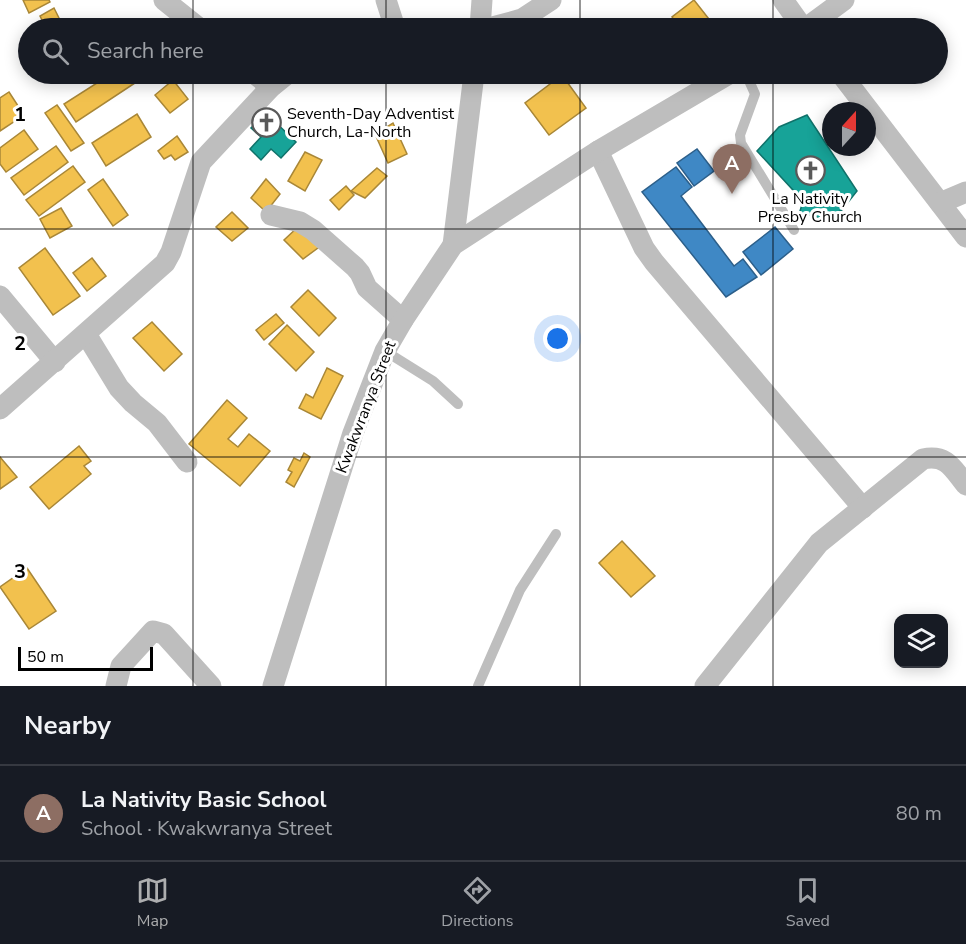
<!DOCTYPE html>
<html lang="en">
<head>
<meta charset="utf-8">
<style>
  body { margin:0; font-family:"Nunito Sans",sans-serif; background:#20242c; color:#f1f3f6 }
  .controls { position:absolute; right:18px; bottom:18px; display:grid; overflow:hidden; border-radius:12px; box-shadow:0 3px 15px #0003 }
  .controls button { width:54px; height:54px; display:grid; place-items:center; padding:0; border:0; border-bottom:2px solid #363941; background:#171b24; color:#f1f3f6; font:30px sans-serif }
  .compass { position:absolute; left:822px; top:102px; width:54px; height:54px; border-radius:50%; background:#171b24; box-shadow:0 3px 15px #0003; rotate:21deg }
  .scale { position:absolute; left:18px; bottom:15px; width:135px; box-sizing:border-box; padding-left:6px; border:3px solid #000; border-top:0; font-size:16px; line-height:21px; white-space:nowrap; color:#000; -webkit-text-stroke:4px #fff; paint-order:stroke }
  .you { position:absolute; left:558px; top:339px; width:21px; height:21px; margin:-15px; border:4px solid #fff; border-radius:50%; background:#1a73e8; box-shadow:0 0 0 9px #1a73e833 }
  .badge { display:grid; place-items:center; width:39px; height:39px; border-radius:50%; background:#adaeaf; color:#fff; font-size:20px; font-weight:700 }
  .pin { position:absolute; translate:-50% -50px; filter:drop-shadow(0 2px 3px #0008) }
  .pin::after { content:''; position:absolute; top:32px; width:21px; height:18px; background:inherit; clip-path:polygon(0 0,100% 0,50% 100%) }
  .list { margin:0; padding:0; list-style:none }
  h2 { display:flex; justify-content:space-between; align-items:center; height:78px; margin:0; padding:0 24px; font-size:26px }
  h2 small { font-size:20px; font-weight:400; color:#9ea1a6 }
  .list li { display:grid; grid-template-columns:39px 1fr auto; gap:18px; align-items:center; box-sizing:border-box; height:96px; padding:0 24px; border-top:2px solid #363941 }
  .list b { display:block; font-size:22px; white-space:nowrap }
  .list p { margin:0; font-size:20px; white-space:nowrap; color:#9ea1a6 }
  .list em { font-size:20px; font-style:normal; color:#9ea1a6 }
  .icon { flex:none; width:33px; height:33px; fill:none; stroke:currentColor; stroke-width:2; stroke-linecap:round; stroke-linejoin:round }
  .map { position:relative; flex:none; width:966px; height:686px; overflow:hidden }
  .search { position:absolute; background:#171b24; box-shadow:0 3px 15px #0003; left:18px; right:18px; top:18px; height:66px; display:flex; align-items:center; gap:15px; box-sizing:border-box; padding:0 21px; border-radius:33px; color:#9ea1a6; font-size:22px }
  .sheet { height:174px; background:#171b24 }
  nav { display:flex; justify-content:space-around; align-items:center; box-sizing:border-box; height:84px; border-top:2px solid #363941; background:#171b24; font-size:16px; color:#9ea1a6 }
  nav a { display:grid; justify-items:center; gap:3px }
  nav .on { color:#adaeaf }
  .map>svg:first-child { display:block }
</style>
</head>
<body>
<div class="map">
<svg width="966" height="686" viewBox="0 0 966 686">
  <rect width="100%" height="100%" fill="#fff"/>
  <g fill="#f2c14e" stroke="#a98737" stroke-width="1.5">
    <polygon points="23,0 49,0 50,2 29,13"/>
    <polygon points="694,0 716,28 680,28 672,17"/>
    <polygon points="54,8 64,28 46,28 40,16"/>
    <polygon points="111,74 137,74 141,79 76,122 64,104"/>
    <polygon points="562,75 586,108 549,135 525,103"/>
    <polygon points="173,80 188,99 170,113 155,95"/>
    <polygon points="9,92 24,115 0,131 0,98"/>
    <polygon points="57,105 84,143 71,151 45,113"/>
    <polygon points="137,114 151,137 106,166 92,143"/>
    <polygon points="393,123 407,154 388,163 375,134"/>
    <polygon points="24,130 38,149 6,172 0,164 0,148"/>
    <polygon points="177,136 188,152 175,160 171,155 164,159 158,151"/>
    <polygon points="56,146 68,162 24,195 11,178"/>
    <polygon points="305,152 322,160 305,191 288,181"/>
    <polygon points="73,166 85,182 39,216 26,200"/>
    <polygon points="377,168 387,176 365,198 351,191"/>
    <polygon points="103,179 128,215 113,226 88,190"/>
    <polygon points="266,179 280,194 266,212 251,198"/>
    <polygon points="346,186 354,195 339,210 330,200"/>
    <polygon points="61,208 72,226 50,238 40,219"/>
    <polygon points="232,212 248,228 232,241 216,227"/>
    <polygon points="299,226 322,245 303,259 284,240"/>
    <polygon points="45,248 80,296 53,315 19,268"/>
    <polygon points="92,258 106,276 87,291 73,273"/>
    <polygon points="308,290 336,318 319,336 291,307"/>
    <polygon points="276,314 284,323 264,340 256,330"/>
    <polygon points="152,322 182,354 164,371 133,338"/>
    <polygon points="287,325 314,352 296,371 269,344"/>
    <polygon points="327,368 343,376 321,419 299,408 306,394 313,398"/>
    <polygon points="227,400 247,418 228,439 238,447 249,434 270,451 240,486 189,444"/>
    <polygon points="79,446 91,461 84,466 91,474 49,509 30,487"/>
    <polygon points="304,453 310,457 294,487 286,482 292,472 288,470 294,458 300,461"/>
    <polygon points="0,457 17,477 0,489"/>
    <polygon points="622,541 655,576 631,597 599,563"/>
    <polygon points="27,568 56,611 29,629 0,587"/>
  </g>
  <g fill="#3f88c5" stroke="#2c5f8a" stroke-width="1.5">
    <polygon points="697,149 714,171 694,186 677,163"/>
    <polygon points="676,167 692,187 681,196 734,266 743,259 757,277 726,297 642,192"/>
    <polygon points="775,227 793,249 761,275 743,252"/>
  </g>
  <g fill="#17a398" stroke="#10726a" stroke-width="1.5">
    <polygon points="266,113 296,142 281,158 271,149 261,160 250,149 261,137 251,128"/>
    <polygon points="807,115 857,191 842,210 820,221 814,214 801,217 800,211 803,201 757,151 779,127"/>
  </g>
  <g fill="none" stroke-linecap="round" stroke-linejoin="round">
    <g stroke="#bebebe" stroke-width="10">
      <polyline points="746,74 755,94 740,135 741,143 794,230"/>
      <polyline points="385,351 433,381 458,404"/>
      <polyline points="478,686 520,590 556,534"/>
    </g>
    <g stroke="#bebebe" stroke-width="21">
      <polyline points="164,0 199,28"/>
      <polyline points="386,0 395,28"/>
      <polyline points="783,0 803,28"/>
      <polyline points="480,28 482,0"/>
      <polyline points="489,28 522,19 551,0"/>
      <polyline points="806,28 844,0"/>
      <polyline points="255,74 271,87"/>
      <polyline points="841,74 966,237"/>
      <polyline points="598,151 644,248 654,262 863,508"/>
      <polyline points="940,203 966,192"/>
      <polyline points="271,215 300,222 313,230 355,267 360,273 367,288 403,320"/>
      <polyline points="453,245 474,74"/>
      <polyline points="0,296 55,362"/>
      <polyline points="86,334 119,388 133,403 157,423 187,462"/>
      <polyline points="0,409 165,263 171,252 201,162 271,87 287,74"/>
      <polyline points="116,686 121,666 153,631 164,634 211,686"/>
      <polyline points="273,686 353,433 385,351 403,320 453,245 598,151 729,74"/>
      <path d="M705 686 819 543 923 459C947 454 953 469 966 485"/>
    </g>
  </g>
  <path fill="none" stroke="#000" stroke-width="1.5" stroke-opacity="0.55" d="M193 0V28M386 0V28M580 0V28M773 0V28M193 74V686M386 74V686M580 74V686M773 74V686M0 229H966M0 457H966"/>
  <defs>
    <symbol id="church-ring" viewBox="-11 -11 22 22"><circle r="9.5" fill="#fff" stroke="#595959" stroke-width="1.5"/><path d="M-1.2-6h2.4v3.5h3.3v2.4h-3.3V6h-2.4V-.1h-3.3v-2.4h3.3Z" fill="#595959"/></symbol>
  </defs>
  <g fill-rule="evenodd">
    <use href="#church-ring" x="250" y="106" width="33" height="33"/>
    <use href="#church-ring" x="794" y="154" width="33" height="33"/>
  </g>
  <g text-anchor="middle" dominant-baseline="central" stroke-width="6" stroke-linejoin="round" paint-order="stroke">
    <g font-size="16" fill="#000" stroke="#fff" text-anchor="start">
      <text x="287" y="114">Seventh-Day Adventist<tspan x="287" dy="18">Church, La-North</tspan></text>
      <text x="810" y="199" text-anchor="middle">La Nativity<tspan x="810" dy="18">Presby Church</tspan></text>
    </g>
    <g font-size="16" fill="#000" stroke="#fff">
      <text transform="translate(366 407) rotate(-69)">Kwakwranya Street</text>
    </g>
  </g>
  <g font-size="20" text-anchor="middle" font-weight="bold" fill="#000" stroke="#fff" stroke-width="6" stroke-linejoin="round" paint-order="stroke">
    <text x="20" y="121">1</text>
    <text x="20" y="350">2</text>
    <text x="20" y="578">3</text>
  </g>
</svg>
<div class="controls">
<button><svg class="icon" aria-label="layers" viewBox="0 0 24 24"><path d="M12 4l9 5-9 5-9-5zM3 14l9 5 9-5"/></svg></button>
</div>
<svg class="compass" viewBox="-18 -18 36 36"><path d="M0-13l5 13h-10z" fill="#e53935"/><path d="M0 13l5-13h-10z" fill="#9ea1a6"/></svg>
<div class="scale">50 m</div>
<div class="you"></div>
<div class="pin badge" style="left:732px;top:194px;background:#8d6e63">A</div>
<div class="search"><svg class="icon" aria-label="search" viewBox="0 0 24 24"><circle cx="10" cy="10" r="6"/><path d="M15 15l6 6"/></svg>Search here</div>
</div>
<section class="sheet">
<h2>Nearby<small></small></h2>
<ul class="list">
<li><span class="badge" style="background:#8d6e63">A</span><div><b>La Nativity Basic School</b><p>School · Kwakwranya Street</p></div><em>80 m</em></li>
</ul>
</section>
<nav>
<a class="on"><svg class="icon" aria-label="map" viewBox="0 0 24 24"><path d="M3 6l6-2 6 2 6-2v14l-6 2-6-2-6 2zM9 4v14M15 6v14"/></svg>Map</a>
<a><svg class="icon" aria-label="directions" viewBox="0 0 24 24"><path d="M12 3l9 9-9 9-9-9zM9 14v-3h6M13 9l2 2-2 2"/></svg>Directions</a>
<a><svg class="icon" aria-label="saved" viewBox="0 0 24 24"><path d="M7 4h10v16l-5-4-5 4z"/></svg>Saved</a>
</nav>
</body>
</html>
